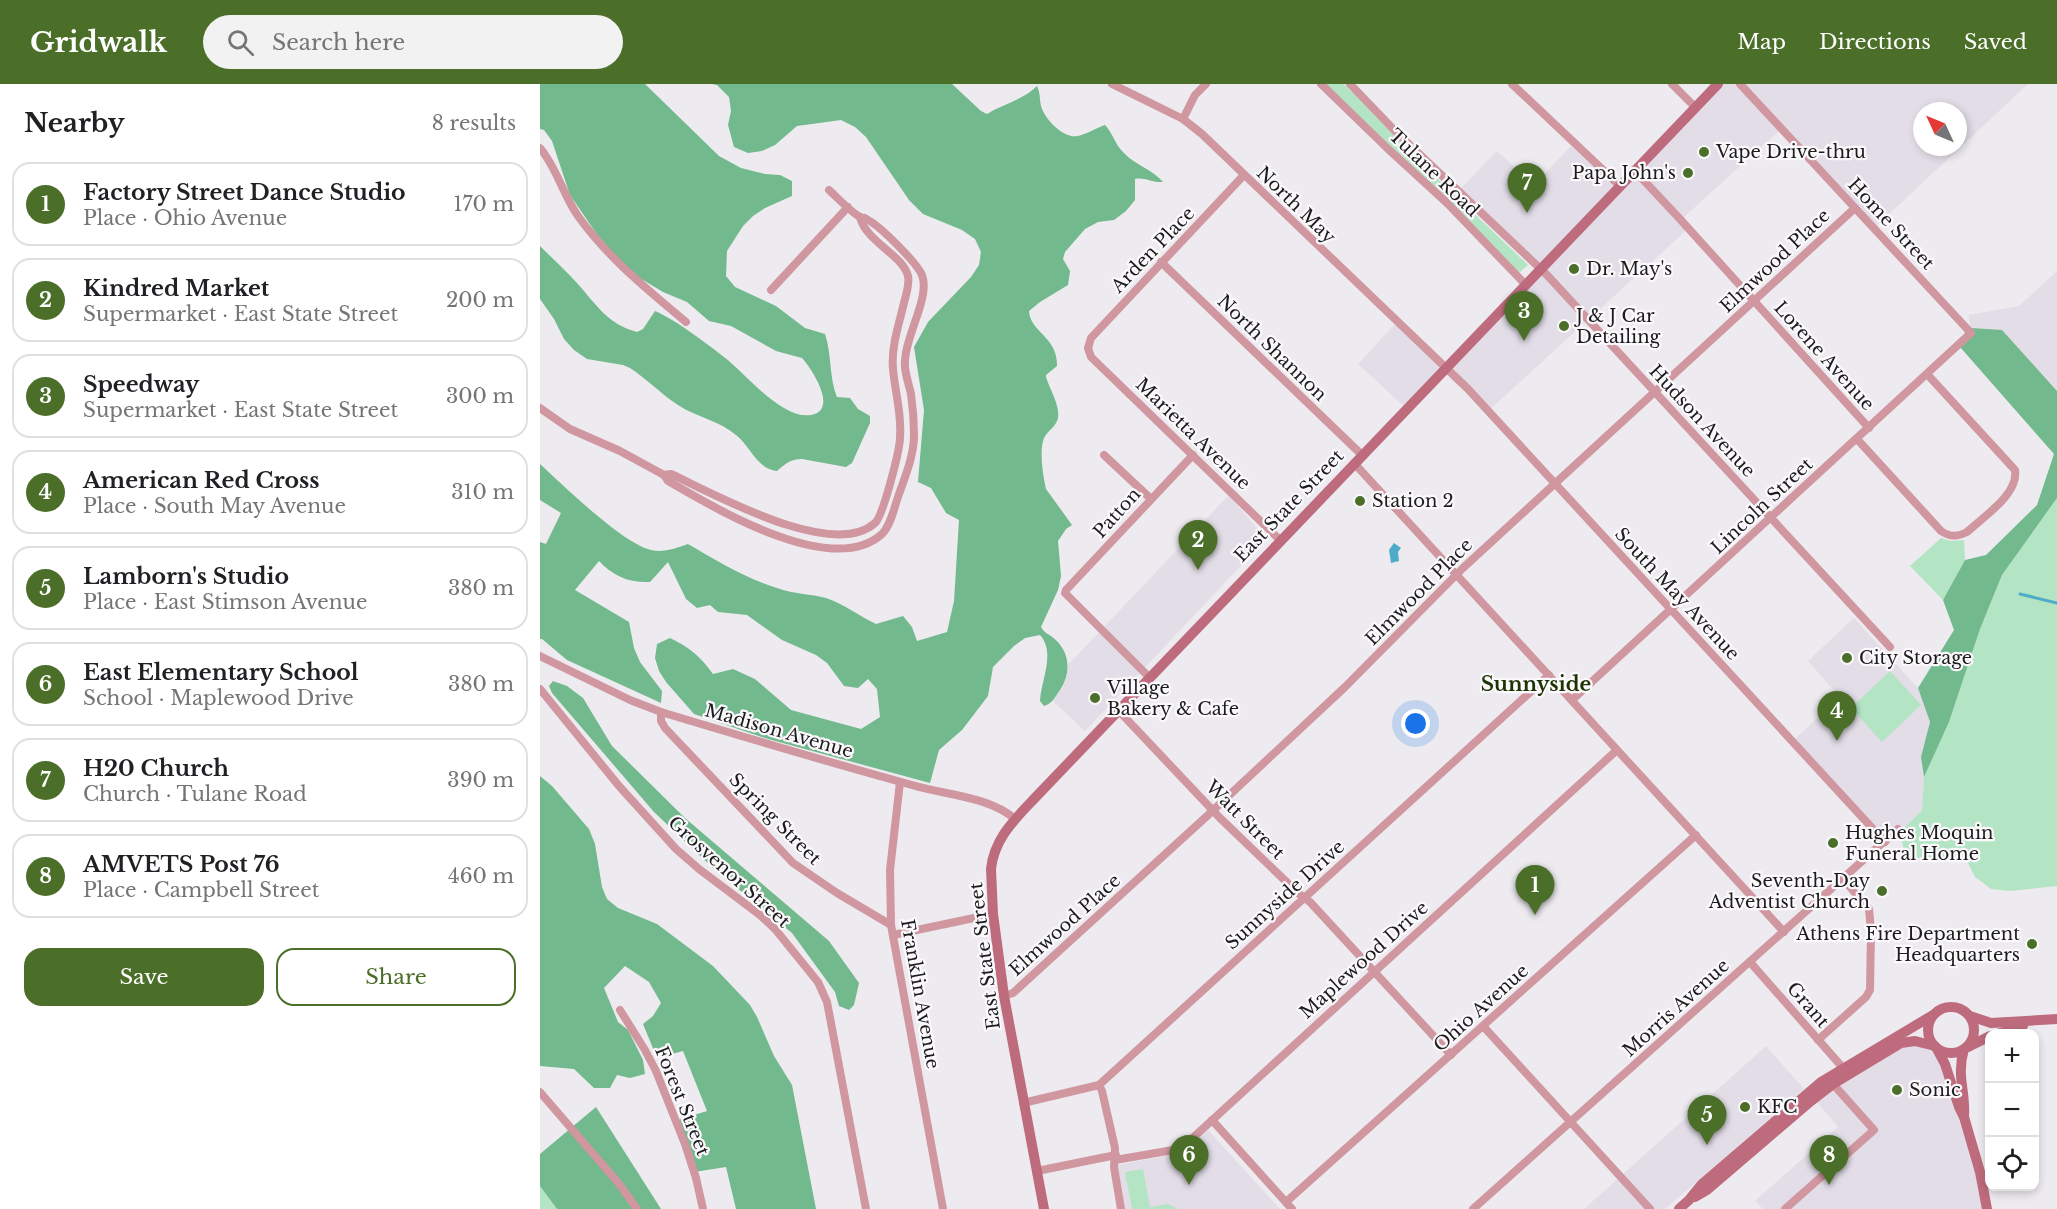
<!DOCTYPE html>
<html lang="en">
<head>
<meta charset="utf-8">
<style>
  body { margin:0; font-family:"Libre Baskerville",serif; background:#f2f2f2; color:#202124 }
  .controls { position:absolute; right:18px; bottom:18px; display:grid; overflow:hidden; border-radius:12px; box-shadow:0 3px 9px #0003 }
  .controls button { width:54px; height:54px; display:grid; place-items:center; padding:0; border:0; border-bottom:2px solid #e0e0e0; background:#fff; color:#202124; font:30px sans-serif }
  .compass { position:absolute; left:1373px; top:18px; width:54px; height:54px; border-radius:50%; background:#fff; box-shadow:0 3px 9px #0003; rotate:314deg }
  .you { position:absolute; left:876px; top:640px; width:21px; height:21px; margin:-15px; border:4px solid #fff; border-radius:50%; background:#1a73e8; box-shadow:0 0 0 9px #1a73e833 }
  .badge { display:grid; place-items:center; width:39px; height:39px; border-radius:50%; background:#4b6f29; color:#fff; font-size:20px; font-weight:700 }
  .pin { position:absolute; translate:-50% -50px; filter:drop-shadow(0 2px 3px #0008) }
  .pin::after { content:''; position:absolute; top:32px; width:21px; height:18px; background:inherit; clip-path:polygon(0 0,100% 0,50% 100%) }
  .list { margin:0; padding:0; list-style:none }
  h2 { display:flex; justify-content:space-between; align-items:center; height:78px; margin:0; padding:0 24px; font-size:26px }
  h2 small { font-size:20px; font-weight:400; color:#757577 }
  .list li { display:grid; grid-template-columns:39px 1fr auto; gap:18px; align-items:center; box-sizing:border-box; height:84px; margin:0 12px 12px; padding:0 12px; border:2px solid #e0e0e0; border-radius:18px }
  .list b { display:block; font-size:22px; white-space:nowrap }
  .list p { margin:0; font-size:20px; white-space:nowrap; color:#757577 }
  .list em { font-size:20px; font-style:normal; color:#757577 }
  .actions { display:flex; gap:12px; padding:18px 24px }
  .actions a { flex:1; padding:14px 0; border:2px solid #4b6f29; border-radius:18px; text-align:center; font-size:21px; color:#4b6f29 }
  .actions .main { background:#4b6f29; color:#fff }
  .icon { flex:none; width:33px; height:33px; fill:none; stroke:currentColor; stroke-width:2; stroke-linecap:round; stroke-linejoin:round }
  .map { position:relative; flex:none; width:1517px; height:1125px; overflow:hidden }
  header { display:flex; align-items:center; gap:36px; box-sizing:border-box; height:84px; padding:0 30px; background:#4b6f29; color:#fff }
  header strong { font-size:28px }
  nav { display:flex; gap:33px; margin-inline-start:auto; font-size:21px }
  .search { width:420px; height:54px; background:#f2f2f2; display:flex; align-items:center; gap:15px; box-sizing:border-box; padding:0 21px; border-radius:33px; color:#757577; font-size:22px }
  main { display:flex }
  aside { flex:1; background:#fff }
  .map>svg:first-child { display:block }
</style>
</head>
<body>
<header>
<strong>Gridwalk</strong>
<div class="search"><svg class="icon" aria-label="search" viewBox="0 0 24 24"><circle cx="10" cy="10" r="6"/><path d="M15 15l6 6"/></svg>Search here</div>
<nav><a>Map</a><a>Directions</a><a>Saved</a></nav>
</header>
<main>
<aside>
<h2>Nearby<small>8 results</small></h2>
<ul class="list">
<li><span class="badge">1</span><div><b>Factory Street Dance Studio</b><p>Place · Ohio Avenue</p></div><em>170 m</em></li>
<li><span class="badge">2</span><div><b>Kindred Market</b><p>Supermarket · East State Street</p></div><em>200 m</em></li>
<li><span class="badge">3</span><div><b>Speedway</b><p>Supermarket · East State Street</p></div><em>300 m</em></li>
<li><span class="badge">4</span><div><b>American Red Cross</b><p>Place · South May Avenue</p></div><em>310 m</em></li>
<li><span class="badge">5</span><div><b>Lamborn's Studio</b><p>Place · East Stimson Avenue</p></div><em>380 m</em></li>
<li><span class="badge">6</span><div><b>East Elementary School</b><p>School · Maplewood Drive</p></div><em>380 m</em></li>
<li><span class="badge">7</span><div><b>H20 Church</b><p>Church · Tulane Road</p></div><em>390 m</em></li>
<li><span class="badge">8</span><div><b>AMVETS Post 76</b><p>Place · Campbell Street</p></div><em>460 m</em></li>
</ul>
<div class="actions"><a class="main">Save</a><a>Share</a></div>
</aside>
<div class="map">
<svg width="1517" height="1125" viewBox="0 0 1517 1125">
  <rect width="100%" height="100%" fill="#edebef"/>
  <g fill="#e2dde7" fill-rule="evenodd">
    <path d="M1170 0H1488L1331 147 1239 47 1144 133 1151 142 946 329 908 289 870 328 818 280 855 240 905 286 1001 183 920 105 957 67 994 101 1031 62 1075 102ZM1382 27H1418V63H1382Z"/>
    <polygon points="1517,187 1517,307 1462,247 1431,244 1428,231 1479,222"/>
    <polygon points="689,411 726,455 545,647 513,617 523,602 528,581"/>
    <polygon points="1314,534 1378,604 1390,638 1381,673 1384,693 1382,726 1349,760 1255,655 1300,613 1268,577"/>
    <polygon points="1361,959 1397,965 1447,1125 1223,1125 1215,1117 1298,1043 1277,1018 1282,1008"/>
    <polygon points="1226,962 1264,1005 1125,1125 1044,1125"/>
    <polygon points="668,1046 740,1125 584,1125 577,1081 642,1069"/>
  </g>
  <g fill="#b3e5c4">
    <polygon points="785,0 804,0 878,76 988,181 980,188 967,179"/>
    <polygon points="1517,414 1517,802 1471,807 1451,805 1435,793 1428,779 1428,773 1372,774 1365,768 1359,749 1382,726 1384,693 1409,638 1440,545 1462,491"/>
    <polygon points="1401,454 1410,457 1424,456 1425,476 1403,516 1370,482"/>
    <polygon points="1350,587 1381,621 1342,658 1311,624"/>
    <polygon points="603,1085 610,1123 628,1120 638,1125 592,1125 585,1088"/>
    <polygon points="0,1102 17,1125 0,1125"/>
  </g>
  <g fill="#72b98d">
    <path d="M0 0H105L179 72 201 84 225 90 240 91 252 97V112L225 124 213 132 203 142 187 167 186 192 195 203 236 222 265 244 285 250C292 271 289 294 297 313L310 314 318 325 330 332V339L312 379 306 383 262 375C250 375 245 380 237 387 217 385 211 363 196 351 180 337 156 333 138 321 121 310 107 295 90 284L83 281 47 275 34 266 24 255 14 235 0 215V162C12 174 25 186 37 199 56 220 67 240 97 248L103 245 115 227C136 236 166 259 184 273 205 289 242 336 271 331 299 326 272 285 262 274L236 267 191 242 169 237 147 218 123 208 98 193 65 162 30 111 12 57 4 46 0 45Z"/>
    <path d="M172 0H412L441 27 447 30C463 20 483 16 497 2 501 10 499 17 502 25 507 37 524 55 538 52 547 50 556 44 565 41 573 49 575 61 584 69 595 81 612 85 623 98 612 99 605 93 595 95V116L586 127 574 136 558 138 545 145 525 168 523 175 530 187 528 201 500 218 489 227C490 248 518 253 517 282L506 291V293C510 306 520 321 518 334 516 343 508 346 504 354 499 366 503 392 506 405L532 441 526 445 518 457 521 492 518 506 501 543C504 548 506 549 511 552 530 566 532 587 520 606 515 613 513 619 504 622L500 617C501 596 516 569 500 551L485 554 474 562 453 583 448 612 422 646 399 666 390 699 228 655 154 630 126 598 119 587 115 574 117 560 130 554C149 563 161 573 173 590L193 585 215 595 251 626 321 645 340 633 337 605 328 595 318 604 304 602 287 579 276 571 242 556 207 531 178 528 170 521 157 524 146 515 128 478 110 498C89 499 73 492 59 477L35 506 89 538 94 564 100 578 122 607 121 619 27 576 2 555H0V458L6 460 21 429 0 416V380C24 402 82 459 111 466 124 469 136 464 148 460 177 477 207 495 240 505 255 510 271 510 286 514 304 520 319 532 336 540L363 532 372 543 377 557 407 548 414 517 419 436 406 429 391 404 378 398 384 326 374 263 388 238 431 193 439 181 441 168 435 155 422 146 383 130 369 116 326 53 315 43 301 36 257 42 235 61 222 67 208 69 194 63 188 41 191 27 189 13 177 1Z"/>
    <polygon points="1431,244 1462,246 1517,307 1517,414 1462,491 1440,545 1409,638 1384,693 1381,673 1390,638 1378,604 1414,546 1403,516 1425,476 1446,471 1497,421 1514,370 1420,263 1425,248"/>
    <polygon points="13,597 27,602 43,614 72,662 145,734 289,857 319,899 314,921 309,926 299,922 295,908 252,849 175,786 114,728 12,609 9,602"/>
    <polygon points="0,692 12,702 49,745 55,760 62,803 67,815 78,824 117,840 173,882 210,921 217,933 234,972 252,1001 276,1125 196,1125 186,1083 154,1088 135,1037 167,1027 143,967 117,974 103,940 113,932 121,919 109,898 85,882 64,904 78,938 88,946 103,976 105,990 90,994 77,991 70,1004 54,1004 34,985 0,982"/>
    <polygon points="56,1023 121,1125 17,1125 0,1102 0,1070"/>
  </g>
  <polygon fill="#4facc8" points="854,459 861,464 858,468 859,477 851,479 849,466"/>
  <g fill="none" stroke-linecap="round" stroke-linejoin="round">
    <polyline stroke="#4facc8" stroke-width="3" points="1480,510 1517,519"/>
    <g stroke="#d097a1" stroke-width="8">
      <polyline points="572,0 643,35 662,50 928,305 1345,758"/>
      <polyline points="781,0 847,64 907,119 986,201"/>
      <polyline points="810,0 857,49 1007,191 1350,563"/>
      <polyline points="972,0 1080,102"/>
      <polyline points="1132,0 1155,23"/>
      <polyline points="643,35 655,11 666,0"/>
      <path d="M0 64C17 84 23 111 38 132 69 175 106 204 146 238"/>
      <polyline points="1095,87 1139,134 1329,344"/>
      <polyline points="704,91 551,254 548,264 551,273 740,456"/>
      <polyline points="621,178 822,371"/>
      <polyline points="231,206 308,123"/>
      <path d="M0 324 30 345 80 367 124 391 128 397C175 424 292 495 342 450 351 441 354 424 358 413 365 393 374 372 374 351 374 338 373 324 371 310 369 301 366 293 365 283 363 254 391 214 382 191 377 179 340 142 328 136 321 131 327 137 320 133 309 127 298 114 289 106"/>
      <path d="M1317 355 1401 447C1410 453 1417 453 1427 448 1443 433 1479 410 1475 386L1387 290"/>
      <polyline points="564,371 610,414"/>
      <polyline points="814,379 1244,848"/>
      <path d="M124 391 131 390C174 410 293 477 335 439 343 432 360 366 360 353 362 330 355 308 353 285 351 265 358 243 363 223 365 213 370 202 368 192 363 171 326 158 320 133"/>
      <path d="M0 572 90 616 121 628C204 653 288 678 372 701 405 711 448 712 475 735"/>
      <polyline points="609,593 525,509 526,506 653,371"/>
      <polyline points="0,605 79,702 136,765 159,785 220,831 235,845 278,898 287,918 326,1125"/>
      <polyline points="1032,616 1431,249 1200,0"/>
      <polyline points="578,626 680,734 758,809 770,818 911,971"/>
      <polyline points="121,628 121,637 125,644 253,779 297,809 351,841"/>
      <polyline points="360,698 350,786 351,841 403,1125"/>
      <polyline points="353,851 453,830"/>
      <polyline points="1210,878 1303,984"/>
      <polyline points="464,912 473,909 667,732 805,603 923,484 1315,124"/>
      <polyline points="80,926 105,966 116,987 145,1060 156,1094 163,1125"/>
      <polyline points="943,942 1110,1125"/>
      <polyline points="1278,956 1326,913 1330,906 1331,847 1329,825 1303,795"/>
      <polyline points="559,1001 562,1007 575,1064 574,1083 581,1125"/>
      <polyline points="0,1008 80,1101 97,1125"/>
      <polyline points="483,1019 559,1001 1009,591"/>
      <polyline points="672,1036 752,1125"/>
      <polyline points="575,1076 639,1065 645,1061 1077,666"/>
      <polyline points="497,1087 576,1071"/>
      <polyline points="746,1118 1156,751"/>
      <polyline points="933,1125 1358,745"/>
      <polyline points="1245,1125 1334,1046 1293,1000"/>
    </g>
    <g stroke="#be6c7d" stroke-width="10">
      <circle cx="1411" cy="946" r="23"/>
      <polyline points="1430,932 1451,939 1517,935"/>
      <polyline points="1457,950 1483,942"/>
      <polyline points="1428,963 1450,952"/>
      <polyline points="1397,965 1405,980 1419,1023 1424,1033 1440,1088 1447,1125"/>
      <path d="M1424 965C1416 993 1426 1007 1424 1033"/>
      <polyline points="1155,1113 1167,1106 1271,1017 1293,1000 1361,959 1375,957 1395,962"/>
      <path d="M504 1125 464 912 453 830 451 785C454 756 473 737 492 717L1178 0"/>
      <polyline points="1139,1125 1149,1116 1162,1100 1281,998 1393,931"/>
    </g>
  </g>
  <g fill="#4b6f29" stroke="#fbf9fc" stroke-width="2">
    <circle cx="1164" cy="68" r="6"/>
    <circle cx="1148" cy="89" r="6"/>
    <circle cx="1034" cy="185" r="6"/>
    <circle cx="1024" cy="242" r="6"/>
    <circle cx="820" cy="417" r="6"/>
    <circle cx="1307" cy="574" r="6"/>
    <circle cx="555" cy="614" r="6"/>
    <circle cx="1293" cy="759" r="6"/>
    <circle cx="1342" cy="807" r="6"/>
    <circle cx="1492" cy="860" r="6"/>
    <circle cx="1357" cy="1006" r="6"/>
    <circle cx="1205" cy="1023" r="6"/>
  </g>
  <g text-anchor="middle" dominant-baseline="central" stroke-width="4.5" stroke-linejoin="round" paint-order="stroke">
    <g font-size="18" fill="#1d1c1d" stroke="#fbf9fc" text-anchor="start">
      <text x="1176" y="68">Vape Drive-thru</text>
      <text x="1136" y="89" text-anchor="end">Papa John's</text>
      <text x="1046" y="185">Dr. May's</text>
      <text x="1036" y="232">J &amp; J Car<tspan x="1036" dy="21">Detailing</tspan></text>
      <text x="832" y="417">Station 2</text>
      <text x="1319" y="574">City Storage</text>
      <text x="567" y="604">Village<tspan x="567" dy="21">Bakery &amp; Cafe</tspan></text>
      <text x="1305" y="749">Hughes Moquin<tspan x="1305" dy="21">Funeral Home</tspan></text>
      <text x="1330" y="797" text-anchor="end">Seventh-Day<tspan x="1330" dy="21">Adventist Church</tspan></text>
      <text x="1480" y="850" text-anchor="end">Athens Fire Department<tspan x="1480" dy="21">Headquarters</tspan></text>
      <text x="1369" y="1006">Sonic</text>
      <text x="1217" y="1023">KFC</text>
    </g>
    <g font-size="18" fill="#1d1c1d" stroke="#fbf9fc">
      <text transform="translate(894 89) rotate(44)">Tulane Road</text>
      <text transform="translate(756 121) rotate(44)">North May</text>
      <text transform="translate(1351 140) rotate(47)">Home Street</text>
      <text transform="translate(613 166) rotate(-46)">Arden Place</text>
      <text transform="translate(1235 177) rotate(-43)">Elmwood Place</text>
      <text transform="translate(732 264) rotate(44)">North Shannon</text>
      <text transform="translate(1284 272) rotate(48)">Lorene Avenue</text>
      <text transform="translate(1162 337) rotate(47)">Hudson Avenue</text>
      <text transform="translate(653 350) rotate(44)">Marietta Avenue</text>
      <text transform="translate(749 422) rotate(-46)">East State Street</text>
      <text transform="translate(1222 422) rotate(-43)">Lincoln Street</text>
      <text transform="translate(577 429) rotate(-48)">Patton</text>
      <text transform="translate(879 508) rotate(-45)">Elmwood Place</text>
      <text transform="translate(1137 510) rotate(47)">South May Avenue</text>
      <text transform="translate(239 647) rotate(16)">Madison Avenue</text>
      <text transform="translate(235 735) rotate(45)">Spring Street</text>
      <text transform="translate(705 736) rotate(45)">Watt Street</text>
      <text transform="translate(189 788) rotate(42)">Grosvenor Street</text>
      <text transform="translate(745 811) rotate(-42)">Sunnyside Drive</text>
      <text transform="translate(525 841) rotate(-42)">Elmwood Place</text>
      <text transform="translate(445 872) rotate(-97)">East State Street</text>
      <text transform="translate(824 876) rotate(-42)">Maplewood Drive</text>
      <text transform="translate(380 910) rotate(80)">Franklin Avenue</text>
      <text transform="translate(1268 921) rotate(49)">Grant</text>
      <text transform="translate(941 924) rotate(-42)">Ohio Avenue</text>
      <text transform="translate(1136 924) rotate(-42)">Morris Avenue</text>
      <text transform="translate(142 1017) rotate(68)">Forest Street</text>
    </g>
    <g font-size="20" font-weight="bold" fill="#1c3401" stroke="#fbf9fc">
      <text x="996" y="600">Sunnyside</text>
    </g>
  </g>
</svg>
<div class="controls">
<button>+</button>
<button>−</button>
<button><svg class="icon" aria-label="locate" viewBox="0 0 24 24"><circle cx="12" cy="12" r="6"/><path d="M12 2v4M12 18v4M2 12h4M18 12h4"/></svg></button>
</div>
<svg class="compass" viewBox="-18 -18 36 36"><path d="M0-13l5 13h-10z" fill="#e53935"/><path d="M0 13l5-13h-10z" fill="#757577"/></svg>
<div class="you"></div>
<div class="pin badge" style="left:995px;top:831px">1</div>
<div class="pin badge" style="left:658px;top:486px">2</div>
<div class="pin badge" style="left:984px;top:257px">3</div>
<div class="pin badge" style="left:1297px;top:657px">4</div>
<div class="pin badge" style="left:1167px;top:1061px">5</div>
<div class="pin badge" style="left:649px;top:1101px">6</div>
<div class="pin badge" style="left:987px;top:129px">7</div>
<div class="pin badge" style="left:1289px;top:1101px">8</div>
</div>
</main>
</body>
</html>
